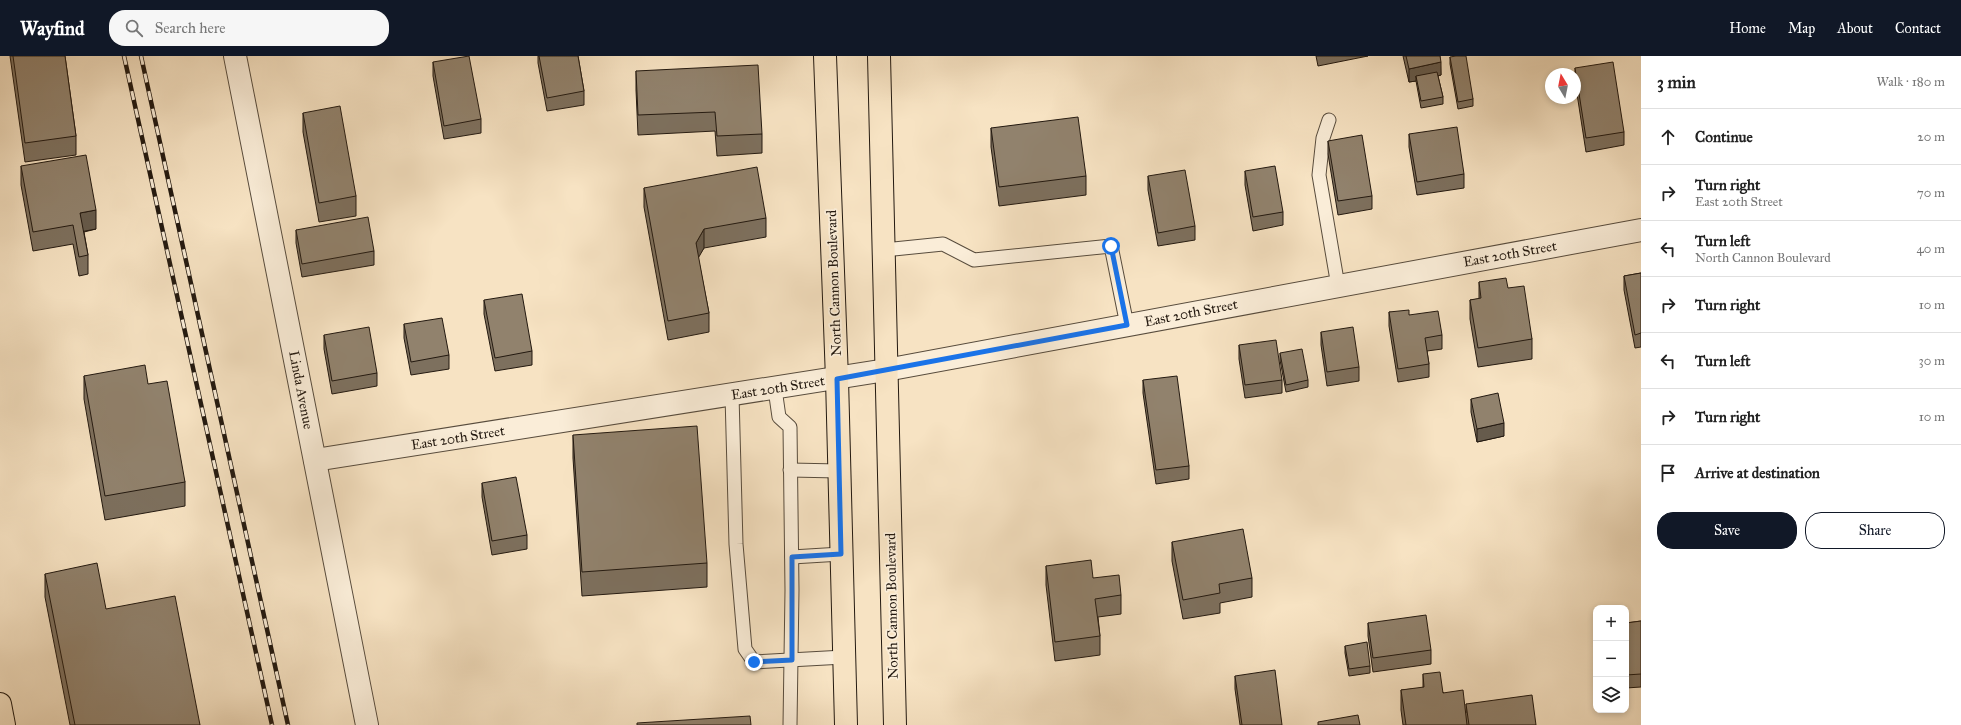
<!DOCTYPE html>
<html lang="en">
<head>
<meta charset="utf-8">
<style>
  body { margin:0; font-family:"IM FELL Great Primer",serif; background:#f6f6f6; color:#222 }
  .controls { position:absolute; right:12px; bottom:12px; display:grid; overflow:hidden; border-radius:8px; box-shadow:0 2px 6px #0003 }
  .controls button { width:36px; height:36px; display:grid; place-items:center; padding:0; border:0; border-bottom:1px solid #e0e0e0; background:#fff; color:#222; font:20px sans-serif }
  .compass { position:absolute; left:1545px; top:12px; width:36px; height:36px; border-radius:50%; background:#fff; box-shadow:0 2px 6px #0003; rotate:350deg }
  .stop { position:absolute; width:12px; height:12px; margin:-9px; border:3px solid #1a73e8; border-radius:50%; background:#fff }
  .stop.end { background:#1a73e8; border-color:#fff; box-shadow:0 1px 4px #0008 }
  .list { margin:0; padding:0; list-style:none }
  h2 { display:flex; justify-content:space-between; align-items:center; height:52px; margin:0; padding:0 16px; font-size:17px }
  h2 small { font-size:13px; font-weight:400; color:#767676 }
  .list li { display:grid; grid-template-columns:26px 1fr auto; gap:12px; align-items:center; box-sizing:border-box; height:56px; padding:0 16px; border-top:1px solid #e0e0e0 }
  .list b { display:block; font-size:15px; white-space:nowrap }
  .list p { margin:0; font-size:13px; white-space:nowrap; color:#767676 }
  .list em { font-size:13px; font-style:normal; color:#767676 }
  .actions { display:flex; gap:8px; padding:12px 16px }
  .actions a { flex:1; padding:9px 0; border:1px solid #111827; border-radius:16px; text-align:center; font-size:14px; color:#111827 }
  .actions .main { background:#111827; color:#fff }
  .icon { flex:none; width:22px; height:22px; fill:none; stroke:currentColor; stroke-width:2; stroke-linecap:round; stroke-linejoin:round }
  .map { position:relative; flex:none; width:1641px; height:669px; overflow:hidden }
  header { display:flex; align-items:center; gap:24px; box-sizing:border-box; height:56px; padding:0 20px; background:#111827; color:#fff }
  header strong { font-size:19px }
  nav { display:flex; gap:22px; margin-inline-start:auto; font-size:14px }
  .search { width:280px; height:36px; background:#f6f6f6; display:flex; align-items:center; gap:10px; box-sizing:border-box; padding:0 14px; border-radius:16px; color:#767676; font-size:15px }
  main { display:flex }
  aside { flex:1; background:#fff }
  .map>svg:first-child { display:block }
</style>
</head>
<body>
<header>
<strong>Wayfind</strong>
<div class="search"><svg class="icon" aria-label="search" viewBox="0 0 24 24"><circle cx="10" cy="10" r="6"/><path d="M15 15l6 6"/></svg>Search here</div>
<nav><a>Home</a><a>Map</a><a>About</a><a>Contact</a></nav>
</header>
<main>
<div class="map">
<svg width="1641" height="669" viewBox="0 0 1641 669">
  <rect width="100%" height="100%" fill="#f7e3c3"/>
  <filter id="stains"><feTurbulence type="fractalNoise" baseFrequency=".005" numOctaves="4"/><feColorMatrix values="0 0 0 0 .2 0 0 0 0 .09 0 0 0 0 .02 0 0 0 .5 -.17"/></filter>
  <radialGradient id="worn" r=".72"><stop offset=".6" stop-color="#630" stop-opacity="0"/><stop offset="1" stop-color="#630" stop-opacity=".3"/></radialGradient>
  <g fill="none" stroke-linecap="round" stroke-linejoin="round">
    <defs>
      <g id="lane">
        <polyline points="1329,64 1323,82 1319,119 1338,230"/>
        <polyline points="884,194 943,188 974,204 1111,190 1127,269"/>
        <polyline points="775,333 779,361 790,371 792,534 790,669"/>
        <polyline points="732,339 736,488 745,593 754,606 844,601"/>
        <polyline points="790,414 839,415"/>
        <polyline points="792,501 841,498"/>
      </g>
      <g id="street">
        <polyline points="235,0 367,669"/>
        <polyline points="315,404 886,314 1641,174"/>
      </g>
      <g id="primary">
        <polyline points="825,0 837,323 846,669"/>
        <polyline points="879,0 895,669"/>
        <polyline points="0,648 4,669"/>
      </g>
    </defs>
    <use href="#lane" stroke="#584c3d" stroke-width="15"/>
    <use href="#street" stroke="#584c3d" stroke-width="24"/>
    <use href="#primary" stroke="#231910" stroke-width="24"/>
    <use href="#lane" stroke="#faedd8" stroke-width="13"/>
    <use href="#street" stroke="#faedd8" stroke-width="22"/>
    <use href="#primary" stroke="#f7e3c3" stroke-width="22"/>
    <defs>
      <g id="rail">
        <polyline points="124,0 272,669"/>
        <polyline points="141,0 288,669"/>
      </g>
    </defs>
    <use href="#rail" stroke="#231910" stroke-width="4.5"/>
    <use href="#rail" stroke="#faedd8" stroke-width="3" stroke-dasharray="9" stroke-linecap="butt"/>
  </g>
  <g fill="#7d705e" stroke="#231910">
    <polygon points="10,0 65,0 76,80 76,99 25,106"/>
    <polygon points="538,0 578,0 584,35 584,49 547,55 538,7"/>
    <polygon points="1316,0 1368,0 1318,10"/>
    <polygon points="1403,0 1440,0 1441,19 1438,20 1443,41 1443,48 1421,52 1416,25 1409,26"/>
    <polygon points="1450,1 1473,43 1473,50 1458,53 1450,8"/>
    <polygon points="433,6 481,63 481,77 444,83 433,20"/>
    <polygon points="1575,12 1624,76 1624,89 1586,96 1575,25"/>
    <polygon points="636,15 762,78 762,97 717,100 715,75 638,79 636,34"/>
    <polygon points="303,57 356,140 356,160 319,166 303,76"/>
    <polygon points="991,72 1086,120 1086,139 999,150 991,91"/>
    <polygon points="1409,78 1464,118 1464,132 1417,139 1409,91"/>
    <polygon points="1328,85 1372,140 1372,153 1338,159 1328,98"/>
    <polygon points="21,110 96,173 84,176 88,199 88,218 79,220 73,188 33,195 21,129"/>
    <polygon points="1245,115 1283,156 1283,169 1253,175 1245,129"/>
    <polygon points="1148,120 1195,170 1195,184 1158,190 1148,134"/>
    <polygon points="644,132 766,162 766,181 704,192 698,201 709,257 709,276 668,284 644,151"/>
    <polygon points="296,174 374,195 374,209 302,221 296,187"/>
    <polygon points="1641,217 1641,291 1635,292 1624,234 1624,220"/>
    <polygon points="1479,226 1508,232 1532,283 1532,303 1478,311 1470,263 1470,244 1479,243"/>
    <polygon points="484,244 532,295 532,309 495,315 484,258"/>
    <polygon points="1389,256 1409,259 1442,279 1442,293 1427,295 1429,308 1429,321 1398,326 1389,270"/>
    <polygon points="404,268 449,299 449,313 411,319 404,282"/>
    <polygon points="1321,276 1359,311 1359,325 1327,330 1321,289"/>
    <polygon points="324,279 377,317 377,330 332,338 324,293"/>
    <polygon points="1239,289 1282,324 1282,337 1245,342 1239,303"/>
    <polygon points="1280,297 1308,324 1308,331 1286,336 1280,304"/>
    <polygon points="84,320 148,328 185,426 185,450 105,464 84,343"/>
    <polygon points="1143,324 1189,410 1189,423 1156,428 1143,337"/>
    <polygon points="1471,343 1504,380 1477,386 1471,356"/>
    <polygon points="573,379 707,507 707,531 582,540 573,402"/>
    <polygon points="482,427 527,479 527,493 492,499 482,441"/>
    <polygon points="1172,486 1252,522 1252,541 1220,547 1220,557 1183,563 1172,505"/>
    <polygon points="1046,510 1093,522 1121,539 1121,558 1098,561 1100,580 1100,599 1055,605 1046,529"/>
    <polygon points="45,518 106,553 200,669 70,669 45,541"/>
    <polygon points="1641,565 1641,631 1626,632 1626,567"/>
    <polygon points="1368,567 1431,594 1431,608 1373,616 1368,580"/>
    <polygon points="1345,590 1370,610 1370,617 1349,620 1345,597"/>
    <polygon points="1423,618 1466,657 1466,648 1536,669 1403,669 1401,654 1401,634 1423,632"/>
    <polygon points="1235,620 1282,669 1240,669 1235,633"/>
  </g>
  <g fill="#665b4c" stroke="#231910">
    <polygon points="1441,6 1441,19 1417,25 1416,20 1416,25 1409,26 1409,13"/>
    <polygon points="96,154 96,173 80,176 80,157"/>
    <polygon points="704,173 704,192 696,206 696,187"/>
    <polygon points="1504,367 1504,380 1477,386 1477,373"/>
  </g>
  <g fill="#91826d" stroke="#231910">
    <polygon points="13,0 65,0 76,80 25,87"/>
    <polygon points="469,0 481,63 444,70 433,6"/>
    <polygon points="539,0 578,0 584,35 547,42"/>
    <polygon points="1406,0 1440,0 1441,6 1409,13"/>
    <polygon points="1456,0 1466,0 1473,43 1458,46 1450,1"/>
    <polygon points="1613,6 1624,76 1586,82 1575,12"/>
    <polygon points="758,9 762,78 717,80 715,56 638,59 636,15"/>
    <polygon points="1437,16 1443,41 1421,45 1416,20"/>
    <polygon points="340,50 356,140 319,147 303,57"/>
    <polygon points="1078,61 1086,120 999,131 991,72"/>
    <polygon points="1457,71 1464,118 1417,126 1409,78"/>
    <polygon points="1362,79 1372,140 1338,145 1328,85"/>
    <polygon points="86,99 96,154 80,157 88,199 79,201 73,169 33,176 21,110"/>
    <polygon points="1275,110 1283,156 1253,161 1245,115"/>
    <polygon points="757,111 766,162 704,173 696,187 709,257 668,265 644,132"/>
    <polygon points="1185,114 1195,170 1158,177 1148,120"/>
    <polygon points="368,161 374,195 302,208 296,174"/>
    <polygon points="1641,217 1641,277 1635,279 1624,220"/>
    <polygon points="1506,222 1508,232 1524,230 1532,283 1478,292 1470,244 1481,242 1479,226"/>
    <polygon points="522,238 532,295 495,302 484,244"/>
    <polygon points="1409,254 1409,259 1438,255 1442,279 1425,282 1429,308 1398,313 1389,256"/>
    <polygon points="442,262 449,299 411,306 404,268"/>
    <polygon points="369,271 377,317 332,325 324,279"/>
    <polygon points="1353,271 1359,311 1327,316 1321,276"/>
    <polygon points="1276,284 1282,324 1245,329 1239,289"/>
    <polygon points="1302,293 1308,324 1286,329 1280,297"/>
    <polygon points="145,309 148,328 167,325 185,426 105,440 84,320"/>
    <polygon points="1177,320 1189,410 1156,414 1143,324"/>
    <polygon points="1498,337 1504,367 1477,373 1471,343"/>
    <polygon points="697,370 707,507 582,516 573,379"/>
    <polygon points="516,421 527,479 492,485 482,427"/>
    <polygon points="1243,473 1252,522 1219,528 1220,537 1183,544 1172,486"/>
    <polygon points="1091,504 1093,522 1119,519 1121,539 1095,543 1100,580 1055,586 1046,510"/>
    <polygon points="97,507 106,553 175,540 200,669 75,669 45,518"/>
    <polygon points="1426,559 1431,594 1373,602 1368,567"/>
    <polygon points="1641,565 1641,618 1626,619 1626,567"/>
    <polygon points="1367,586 1370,610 1349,613 1345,590"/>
    <polygon points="1275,614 1282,669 1242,669 1235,620"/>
    <polygon points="1440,616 1443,637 1463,634 1467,669 1406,669 1401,634 1424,631 1423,618"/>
    <polygon points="1532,639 1536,669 1469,669 1466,648"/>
    <polygon points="1358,659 1360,669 1318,669 1318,666"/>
    <polygon points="750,660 751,669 637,669 637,667"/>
  </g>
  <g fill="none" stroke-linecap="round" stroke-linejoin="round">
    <polyline stroke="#1a73e8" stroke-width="5" points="754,606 792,604 792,501 841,498 837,323 1127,269 1111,190"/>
  </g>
  <g text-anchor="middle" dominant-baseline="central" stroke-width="3.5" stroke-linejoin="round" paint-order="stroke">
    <g font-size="14" fill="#231910" stroke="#faedd8">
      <text transform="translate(1510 198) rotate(-10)">East 20th Street</text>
      <text transform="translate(834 227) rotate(-92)">North Cannon Boulevard</text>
      <text transform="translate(1191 257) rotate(-11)">East 20th Street</text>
      <text transform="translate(778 332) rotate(-9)">East 20th Street</text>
      <text transform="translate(301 334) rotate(79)">Linda Avenue</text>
      <text transform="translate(458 382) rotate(-9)">East 20th Street</text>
      <text transform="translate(892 550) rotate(-91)">North Cannon Boulevard</text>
    </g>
  </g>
  <rect width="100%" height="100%" filter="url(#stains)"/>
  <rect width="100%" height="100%" fill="url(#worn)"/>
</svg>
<div class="controls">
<button>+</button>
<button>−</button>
<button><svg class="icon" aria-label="layers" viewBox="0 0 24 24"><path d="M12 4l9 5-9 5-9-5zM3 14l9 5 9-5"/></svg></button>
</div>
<svg class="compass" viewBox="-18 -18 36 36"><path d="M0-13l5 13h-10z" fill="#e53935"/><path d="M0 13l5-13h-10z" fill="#767676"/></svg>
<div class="stop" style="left:1111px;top:190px"></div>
<div class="stop end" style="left:754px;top:606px"></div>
</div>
<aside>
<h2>3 min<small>Walk · 180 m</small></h2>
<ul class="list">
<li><svg class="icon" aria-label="ahead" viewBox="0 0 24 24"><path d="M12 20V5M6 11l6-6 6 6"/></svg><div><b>Continue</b></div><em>20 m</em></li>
<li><svg class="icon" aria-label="right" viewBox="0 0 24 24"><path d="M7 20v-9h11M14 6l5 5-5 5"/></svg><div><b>Turn right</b><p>East 20th Street</p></div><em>70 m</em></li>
<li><svg class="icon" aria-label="left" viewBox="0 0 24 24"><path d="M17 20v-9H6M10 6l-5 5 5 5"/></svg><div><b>Turn left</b><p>North Cannon Boulevard</p></div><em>40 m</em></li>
<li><svg class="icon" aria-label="right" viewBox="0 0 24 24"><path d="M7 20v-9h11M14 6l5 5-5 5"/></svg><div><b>Turn right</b></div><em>10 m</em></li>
<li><svg class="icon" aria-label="left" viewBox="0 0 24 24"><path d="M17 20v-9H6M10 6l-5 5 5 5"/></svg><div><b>Turn left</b></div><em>30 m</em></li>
<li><svg class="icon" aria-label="right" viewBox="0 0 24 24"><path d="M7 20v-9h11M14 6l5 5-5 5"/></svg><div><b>Turn right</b></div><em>10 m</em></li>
<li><svg class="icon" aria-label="arrive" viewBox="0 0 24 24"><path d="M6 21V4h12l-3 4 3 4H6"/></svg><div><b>Arrive at destination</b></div></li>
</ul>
<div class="actions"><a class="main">Save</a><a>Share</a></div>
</aside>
</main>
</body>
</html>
